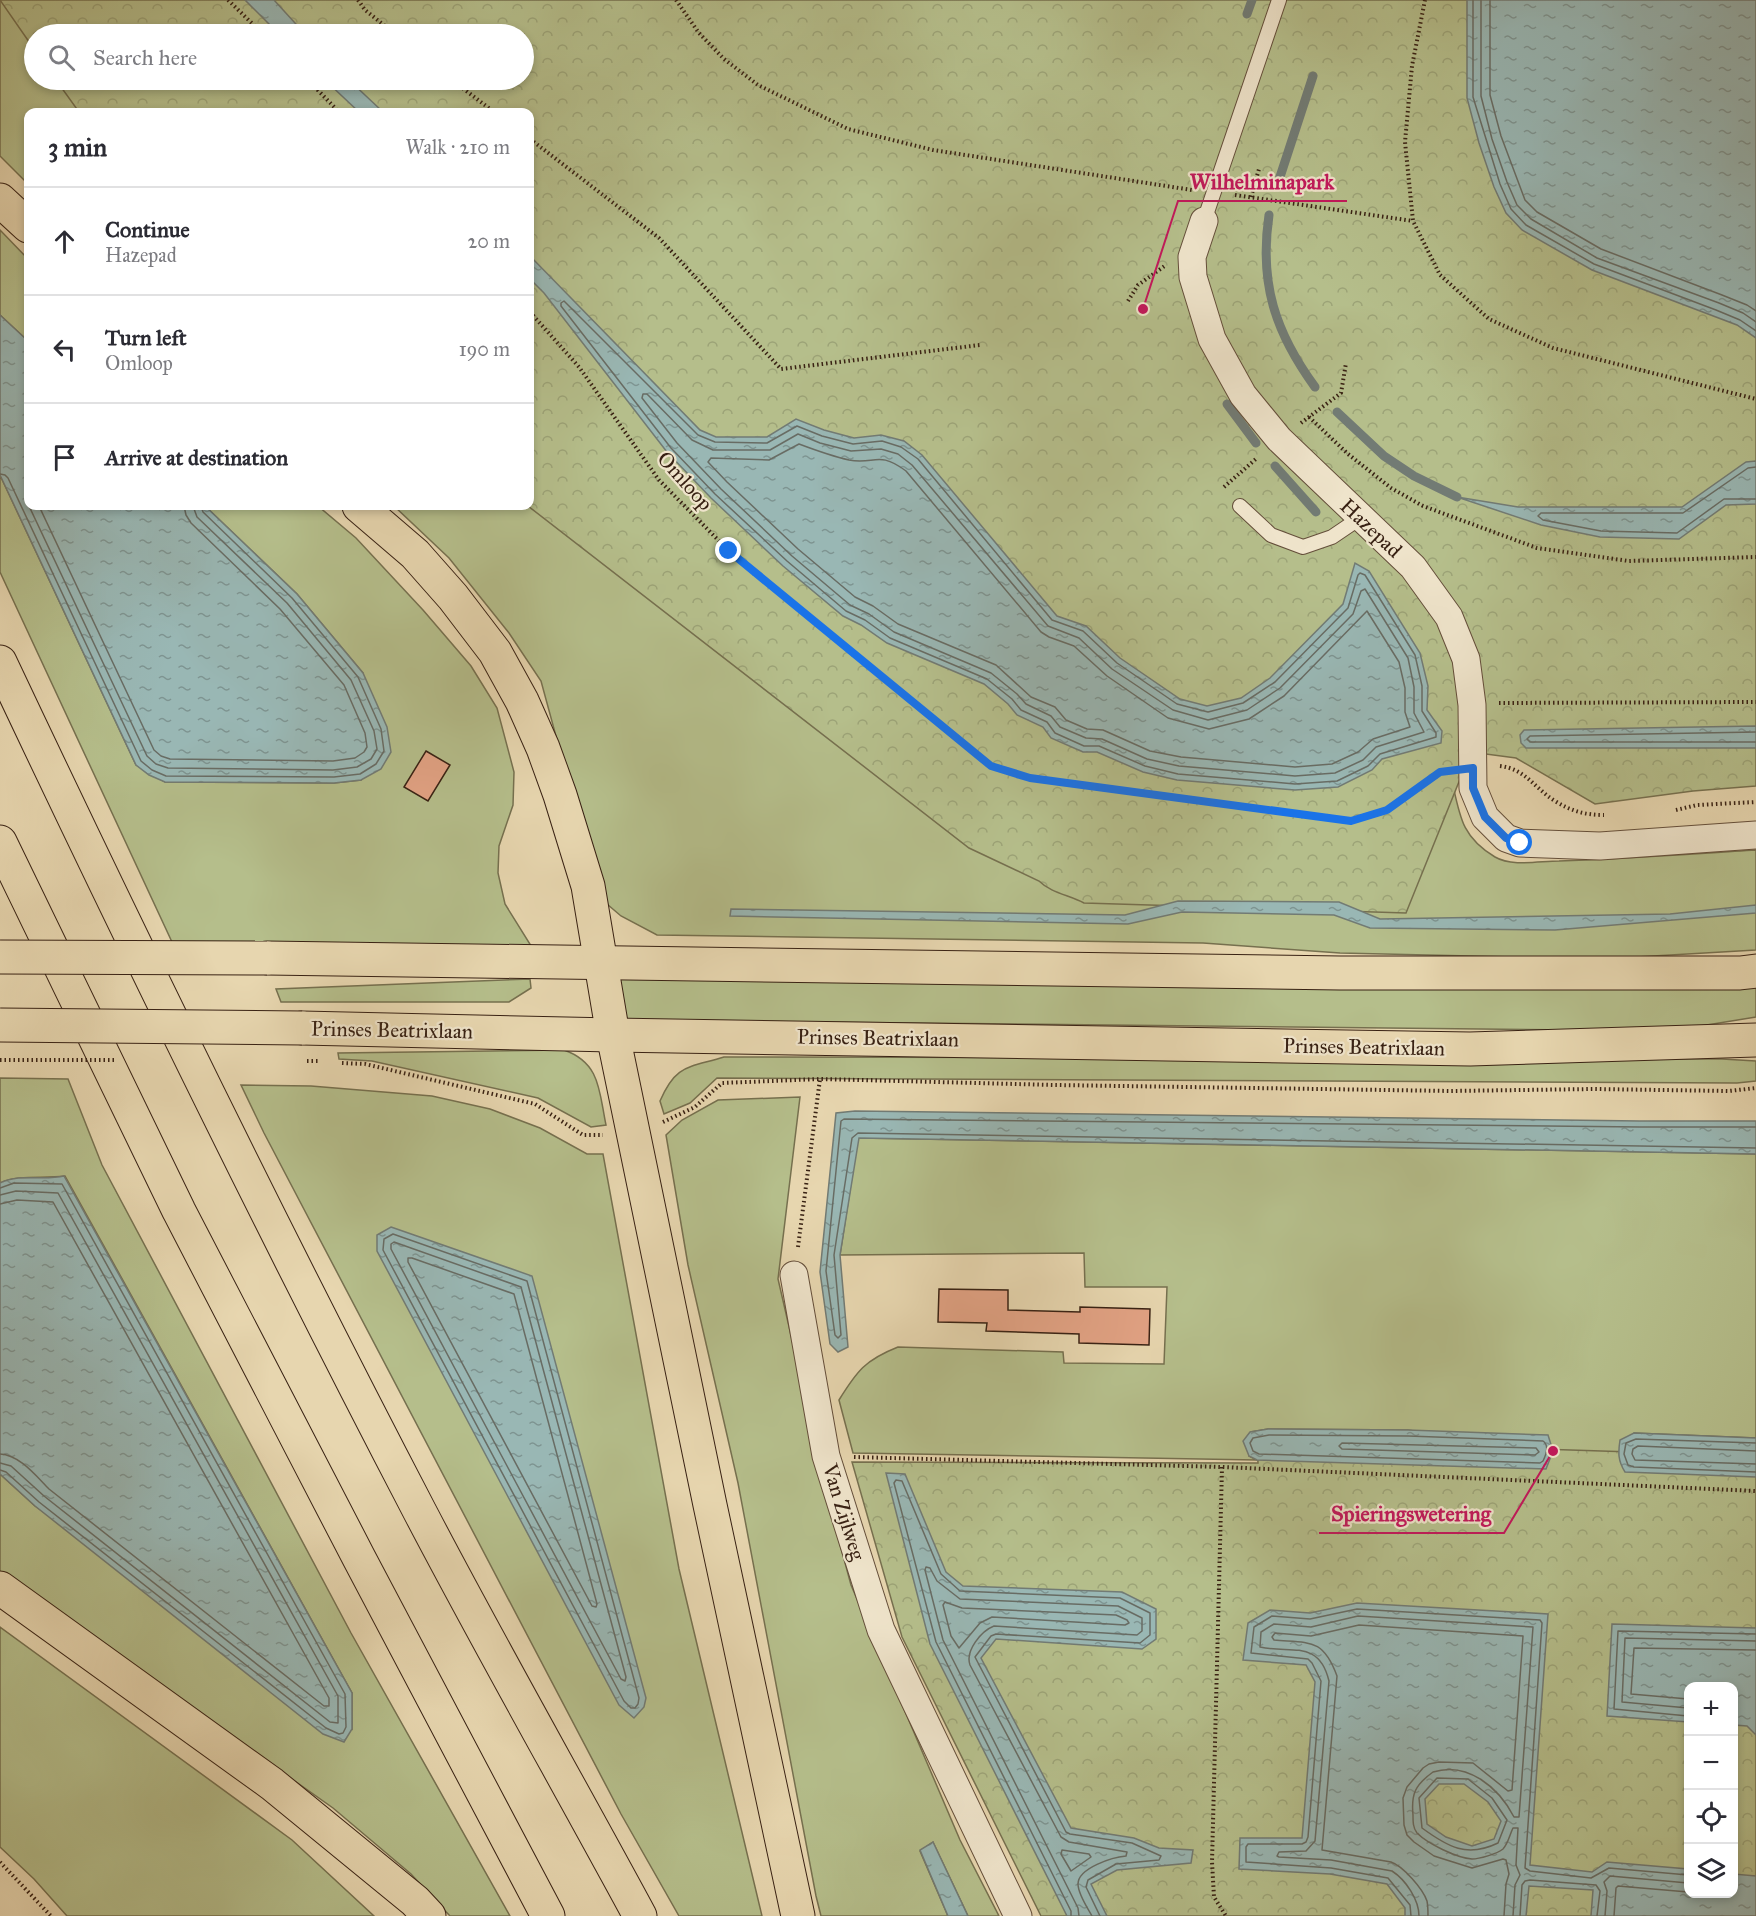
<!DOCTYPE html>
<html lang="en">
<head>
<meta charset="utf-8">
<style>
  body { margin:0; font-family:"IM FELL Great Primer",serif; background:#f7f7f7; color:#2b2b33 }
  .controls { position:absolute; right:18px; bottom:18px; display:grid; overflow:hidden; border-radius:12px; box-shadow:0 3px 9px #0003 }
  .controls button { width:54px; height:54px; display:grid; place-items:center; padding:0; border:0; border-bottom:2px solid #e1e1e2; background:#fff; color:#2b2b33; font:30px sans-serif }
  .stop { position:absolute; width:18px; height:18px; margin:-14px; border:4px solid #1a73e8; border-radius:50%; background:#fff }
  .stop.end { background:#1a73e8; border-color:#fff; box-shadow:0 2px 6px #0008 }
  .list { margin:0; padding:0; list-style:none }
  h2 { display:flex; justify-content:space-between; align-items:center; height:78px; margin:0; padding:0 24px; font-size:26px }
  h2 small { font-size:20px; font-weight:400; color:#7c7c81 }
  .list li { display:grid; grid-template-columns:39px 1fr auto; gap:18px; align-items:center; box-sizing:border-box; height:108px; padding:0 24px; border-top:2px solid #e1e1e2 }
  .list b { display:block; font-size:22px; white-space:nowrap }
  .list p { margin:0; font-size:20px; white-space:nowrap; color:#7c7c81 }
  .list em { font-size:20px; font-style:normal; color:#7c7c81 }
  .icon { flex:none; width:33px; height:33px; fill:none; stroke:currentColor; stroke-width:2; stroke-linecap:round; stroke-linejoin:round }
  .map { position:relative; flex:none; width:1756px; height:1916px; overflow:hidden }
  .search { position:absolute; background:#fff; box-shadow:0 3px 9px #0003; left:24px; top:24px; width:510px; height:66px; display:flex; align-items:center; gap:15px; box-sizing:border-box; padding:0 21px; border-radius:33px; color:#7c7c81; font-size:22px }
  .panel { position:absolute; background:#fff; box-shadow:0 3px 9px #0003; left:24px; top:108px; width:510px; height:402px; border-radius:12px }
  .map>svg:first-child { display:block }
</style>
</head>
<body>
<div class="map">
<svg width="1756" height="1916" viewBox="0 0 1756 1916">
  <defs>
    <pattern id="forest-crowns" width="20" height="18" patternUnits="userSpaceOnUse" patternTransform="scale(1.5)"><rect width="20" height="18" fill="#b5be8b"/><path d="M2 6a3 3 0 1 1 6 0M12 15a3 3 0 1 1 6 0" fill="none" stroke="#9ca377"/></pattern>
    <pattern id="water-ripples" width="26" height="14" patternUnits="userSpaceOnUse" patternTransform="scale(1.5)"><rect width="26" height="14" fill="#99b7b4"/><path d="M2 4q2-2 4 0t4 0M15 11q2-2 4 0t4 0" fill="none" stroke="#7e9491"/></pattern>
  </defs>
  <rect width="100%" height="100%" fill="#e7d6af"/>
  <filter id="stains"><feTurbulence type="fractalNoise" baseFrequency=".00333" numOctaves="4"/><feColorMatrix values="0 0 0 0 .2 0 0 0 0 .09 0 0 0 0 .02 0 0 0 .5 -.17"/></filter>
  <radialGradient id="worn" r=".72"><stop offset=".6" stop-color="#630" stop-opacity="0"/><stop offset="1" stop-color="#630" stop-opacity=".3"/></radialGradient>
  <g fill="#b5be8b" stroke="#76704f" stroke-width="1.5">
    <polygon points="0,0 22,0 34,34 34,80 91,80 123,112 28,112 28,184 0,156"/>
    <polygon points="0,230 28,259 28,341 0,315"/>
    <polygon points="0,475 136,765 165,782 334,783 361,780 363,673 297,594 205,506 318,506 356,538 423,610 471,666 497,708 514,772 513,805 499,846 498,873 505,904 533,949 172,942 0,572"/>
    <path d="M394 506H530L1453 785C1460 818 1463 838 1495 857 1512 867 1540 861 1559 861 1625 859 1690 854 1756 850V950L1636 957 1554 958 1340 953 1203 943 657 935 621 916 600 898 541 681 509 633 449 558Z"/>
    <polygon points="530,979 531,988 509,1002 281,1002 276,989"/>
    <polygon points="618,979 1756,979 1756,1017 1670,1031 627,1020"/>
    <path d="M564 1050C601 1063 599 1092 606 1125L591 1127 538 1098 372 1061 339 1059 338 1053Z"/>
    <path d="M724 1057 1722 1059 1756 1061V1081L1737 1083 717 1078 690 1103 664 1114 660 1101C676 1064 688 1068 724 1057Z"/>
    <path d="M0 1078 68 1079 102 1165 351 1633 510 1916H450L411 1874 333 1808 0 1573V1474L35 1506 352 1729V1693L65 1176C43 1179 20 1174 0 1183Z"/>
    <polygon points="241,1085 311,1086 432,1096 490,1109 540,1128 587,1154 603,1154 679,1569 762,1916 679,1916 621,1814 264,1133"/>
    <polygon points="800,1097 778,1279 814,1435 819,1467 851,1585 960,1840 999,1916 968,1916 933,1842 920,1851 948,1916 821,1916 816,1896 738,1483 688,1265 666,1135 682,1120 718,1100"/>
    <path d="M858 1138 1756 1154V1438L1634 1433 1620 1463 1408 1430 1268 1429 1251 1432 1249 1456 1257 1460 853 1453 839 1400C857 1371 865 1360 898 1347L1063 1352 1064 1363 1164 1364 1167 1287H1085L1084 1253 840 1255Z"/>
    <polygon points="0,1627 292,1840 374,1916 67,1916 34,1879 0,1847"/>
  </g>
  <g fill="url(#forest-crowns)" stroke="#76704f" stroke-width="1.5" fill-rule="evenodd">
    <path d="M0 0H1756V786L1693 791 1595 804 1516 758 1471 752 1406 913 1084 903C1069 895 1051 893 1039 881L969 848 528 506 530 112H79L56 80H524V34H34V49Z"/>
    <path d="M1257 1440 1756 1456V1916H1041L902 1637 852 1462 1258 1463ZM1688 1686H1734V1894H1688Z"/>
  </g>
  <g fill="url(#water-ripples)" stroke="#727b74" stroke-width="1.5" fill-rule="evenodd">
    <polygon points="245,0 274,0 305,34 279,34"/>
    <polygon points="1467,0 1756,0 1756,338 1737,325 1592,270 1522,230 1506,213 1494,187 1479,143 1467,98"/>
    <polygon points="325,80 349,80 383,112 359,112"/>
    <polygon points="530,256 700,430 716,437 767,437 796,419 824,430 854,438 881,435 904,441 922,455 1057,616 1086,626 1120,658 1180,699 1207,706 1241,698 1270,678 1343,604 1355,563 1369,571 1420,653 1428,686 1427,710 1442,731 1441,743 1382,759 1372,770 1338,787 1295,790 1177,780 1143,772 1097,752 1083,752 1051,738 1043,727 1017,715 1008,704 984,684 887,643 861,625 843,616 783,566 711,498 667,452 544,293 530,279"/>
    <polygon points="0,315 28,341 28,506 205,506 297,594 363,673 387,727 391,752 381,769 361,780 334,783 165,782 149,775 136,765 0,475"/>
    <polygon points="1756,461 1756,504 1726,505 1679,539 1600,537 1541,525 1457,497 1518,507 1682,507 1746,462"/>
    <polygon points="1756,726 1756,748 1526,748 1521,743 1520,735 1524,730"/>
    <polygon points="1178,901 1339,902 1380,919 1670,914 1756,905 1756,913 1555,930 1370,928 1334,915 1182,912 1128,924 730,916 731,909 1125,915"/>
    <polygon points="855,1111 1640,1121 1756,1121 1756,1154 859,1138 840,1255 848,1347 838,1352 830,1344 820,1272 836,1113"/>
    <path d="M64 1176 352 1693V1729L344 1742 323 1734 35 1506 0 1474V1183C21 1173 42 1181 64 1176Z"/>
    <polygon points="391,1227 532,1276 646,1698 644,1707 634,1718 619,1705 377,1251 377,1235"/>
    <polygon points="1268,1429 1408,1430 1548,1435 1553,1451 1546,1469 1257,1460 1249,1456 1243,1441 1250,1432"/>
    <path d="M1634 1433 1756 1438V1477L1625 1472C1618 1461 1618 1453 1620 1440Z"/>
    <polygon points="886,1473 905,1474 946,1572 963,1586 1122,1592 1156,1609 1156,1639 1142,1649 996,1639 981,1658 1071,1828 1134,1838 1159,1848 1193,1850 1191,1863 1117,1870 1091,1884 1107,1916 1067,1916 930,1644"/>
    <path d="M1357 1603 1548 1614 1530 1865 1592 1872 1607 1862 1688 1869V1894H1734V1874L1756 1876V1916H1591L1593 1890 1529 1886 1526 1916H1405V1908L1387 1884 1330 1874 1239 1869 1240 1838H1302L1315 1682 1306 1665 1243 1660 1248 1623 1270 1610 1310 1613ZM1439 1784H1464L1488 1802 1501 1821 1494 1839 1472 1846 1446 1837 1427 1824 1425 1799Z"/>
    <polygon points="1612,1624 1756,1628 1756,1735 1747,1726 1734,1725 1734,1686 1688,1686 1688,1722 1607,1716"/>
    <polygon points="933,1842 968,1916 948,1916 920,1850"/>
  </g>
  <g fill="none" stroke-linecap="round" stroke-linejoin="round">
    <g stroke="#686c64" stroke-width="1.5">
      <polyline points="1473,0 1473,97 1500,184 1511,209 1526,225 1594,264 1716,310 1740,320 1756,331"/>
      <polyline points="1481,0 1481,96 1492,139 1507,182 1517,205 1531,219 1597,258 1719,303 1743,313 1756,322"/>
      <polyline points="1490,0 1490,95 1501,136 1525,200 1537,212 1601,249 1722,295 1747,305 1756,311"/>
      <polygon points="564,301 698,435 715,442 767,443 797,426 822,436 853,444 882,441 901,447 918,459 1052,620 1083,631 1117,663 1177,704 1208,712 1243,703 1275,682 1348,608 1358,575 1360,573 1365,575 1415,655 1422,686 1422,711 1436,733 1436,737 1380,754 1368,766 1337,781 1295,784 1178,774 1145,766 1099,746 1084,746 1055,733 1047,722 1021,710 1012,699 987,679 890,638 865,620 846,611 787,561 715,494 671,448 561,306 561,303"/>
      <polygon points="643,394 647,394 692,440 713,450 770,450 798,434 820,443 851,451 881,449 898,454 912,465 1048,626 1079,638 1112,669 1173,710 1208,720 1247,710 1280,688 1353,614 1361,591 1365,589 1408,658 1414,687 1414,713 1424,732 1376,747 1363,760 1335,773 1295,776 1179,766 1147,759 1102,739 1086,738 1060,727 1051,716 1026,704 1017,694 991,673 894,632 869,614 850,605 792,556 721,489 677,443 642,398"/>
      <path d="M799 444C815 450 831 456 849 460 875 465 878 450 906 471L1041 632 1049 637 1074 646 1107 676 1168 718 1209 729 1249 719 1284 696 1367 611 1399 662 1405 688V712L1410 727 1373 739 1358 752 1332 764 1295 767 1181 757 1150 751 1103 730 1087 729 1066 720 1055 707 1031 697 996 665 898 624 873 606 855 597 798 549 727 482 708 462 711 458 769 460Z"/>
      <polyline points="1756,467 1748,468 1683,513 1541,513 1538,516 1543,520 1601,531 1677,533 1724,499 1756,499"/>
      <polyline points="0,474 5,475 8,478 141,761 152,770 166,776 334,777 360,774 376,764 384,751 381,729 358,677 292,598 203,512 201,506"/>
      <polyline points="29,506 147,756 156,764 168,768 333,770 357,767 371,759 377,749 374,731 351,680 287,603 197,517 193,506"/>
      <polyline points="39,506 154,750 161,756 170,759 333,761 355,758 364,752 367,747 365,733 344,685 280,609 191,523 186,515 184,506"/>
      <polyline points="1756,732 1530,736 1527,739 1530,742 1756,742"/>
      <polyline points="1756,1127 1640,1127 844,1119 841,1121 826,1271 835,1335 838,1338 841,1335 834,1255 852,1138 858,1133 1756,1148"/>
      <polyline points="0,1188 14,1183 62,1184 345,1694 346,1727 343,1733 339,1734 326,1728 39,1502 6,1472 0,1470"/>
      <polyline points="0,1195 16,1191 58,1193 338,1696 338,1723 330,1722 44,1496 11,1466 0,1463"/>
      <path d="M0 1204 17 1200 53 1202 329 1698V1706H324L49 1489C36 1476 20 1455 0 1454"/>
      <polygon points="393,1234 527,1281 639,1698 638,1704 635,1708 631,1708 624,1701 383,1250 384,1239"/>
      <polygon points="394,1242 521,1287 626,1677 625,1681 621,1679 391,1249 391,1244"/>
      <polygon points="408,1258 412,1258 514,1294 597,1604 596,1607 592,1606 408,1262"/>
      <path d="M1269 1435 1408 1436 1543 1441C1550 1446 1546 1455 1543 1461L1540 1463 1259 1454 1253 1451 1250 1443 1253 1438Z"/>
      <polygon points="1342,1443 1536,1448 1539,1452 1535,1455 1342,1449 1339,1446"/>
      <polyline points="1756,1443 1636,1439 1626,1443 1624,1454 1628,1465 1634,1467 1756,1472"/>
      <polyline points="1756,1451 1638,1446 1633,1449 1632,1454 1635,1460 1756,1464"/>
      <polygon points="945,1602 962,1608 1116,1615 1127,1620 1129,1623 1125,1625 992,1617 980,1623 959,1648 951,1636 943,1605"/>
      <polyline points="1688,1699 1631,1694 1634,1648 1756,1650"/>
      <polyline points="1688,1708 1622,1702 1625,1638 1756,1641"/>
      <polyline points="1688,1716 1614,1709 1618,1631 1756,1634"/>
      <path d="M1437 1778 1468 1779 1492 1798 1507 1820 1498 1843C1467 1858 1448 1847 1422 1828L1419 1798Z"/>
      <polygon points="1062,1850 1089,1854 1091,1857 1071,1871 1061,1854"/>
      <polyline points="1071,1916 1071,1911 936,1642 894,1483 896,1480 902,1481 941,1574 960,1591 1120,1598 1150,1613 1150,1635 1140,1643 996,1634 991,1636 975,1657 1066,1832 1070,1834 1132,1843 1161,1856 1159,1860 1116,1864 1088,1880 1086,1887 1100,1916"/>
      <path d="M1079 1916 1078 1908 943 1640 925 1570 926 1567 930 1568 937 1581 960 1599 1118 1606 1142 1618V1631L1137 1635 994 1626C981 1631 965 1651 970 1665L1061 1837 1069 1842 1127 1852 1126 1856C1113 1857 1078 1868 1078 1884 1078 1894 1087 1907 1092 1916"/>
      <polyline points="1411,1916 1410,1905 1388,1878 1331,1868 1246,1862 1246,1847 1248,1844 1302,1844 1306,1842 1308,1837 1321,1681 1312,1663 1308,1659 1251,1653 1254,1627 1272,1616 1310,1619 1357,1609 1540,1620 1542,1623 1525,1868 1530,1871 1591,1878 1609,1868 1688,1875"/>
      <path d="M1419 1916C1419 1900 1406 1880 1392 1871L1331 1860 1279 1857 1277 1856 1279 1852 1306 1851 1315 1841 1329 1681C1319 1639 1291 1654 1260 1647L1261 1632 1274 1624 1311 1627 1358 1616 1533 1627 1519 1817H1514C1499 1788 1468 1761 1433 1772 1415 1785 1411 1794 1413 1815 1413 1822 1413 1828 1417 1833 1428 1844 1457 1858 1472 1859 1479 1859 1497 1854 1503 1849 1508 1844 1510 1834 1513 1828H1518L1516 1865 1520 1875 1515 1885 1513 1916"/>
      <path d="M1428 1916C1428 1911 1428 1906 1427 1901 1423 1889 1403 1866 1391 1862L1322 1850 1337 1676C1323 1638 1310 1643 1274 1640L1272 1637 1275 1633 1311 1636 1359 1625 1523 1636 1512 1790 1508 1791 1473 1763 1439 1762 1429 1764 1423 1768 1407 1787 1403 1798 1404 1825 1407 1835 1414 1842 1434 1856 1472 1868 1503 1859 1506 1860 1509 1874 1506 1884 1504 1916"/>
      <polyline points="1520,1916 1522,1885 1525,1881 1530,1880 1596,1885 1600,1891 1597,1916"/>
      <polyline points="1605,1916 1607,1891 1604,1882 1610,1876 1688,1883"/>
      <polyline points="1614,1916 1616,1888 1618,1886 1688,1892"/>
    </g>
    <g stroke="#727b74" stroke-width="9">
      <polyline points="1247,14 1252,0"/>
      <polyline points="1277,186 1313,76"/>
      <path d="M1269 215C1259 283 1275 332 1315 387"/>
      <polyline points="1227,404 1256,443"/>
      <polyline points="1337,412 1384,456 1414,476 1457,497"/>
      <polyline points="1275,466 1316,512"/>
    </g>
  </g>
  <g fill="#e3a385" stroke="#382113" stroke-width="1.5">
    <polygon points="426,751 450,765 428,801 404,787"/>
    <polygon points="939,1289 1008,1290 1008,1310 1080,1312 1080,1307 1150,1309 1149,1345 1079,1343 1079,1334 986,1331 987,1323 938,1322"/>
  </g>
  <g fill="none" stroke-linecap="round" stroke-linejoin="round">
    <defs>
      <g id="lane">
        <polyline points="1204,221 1279,0"/>
        <polyline points="1240,506 1271,535 1303,547 1332,537 1360,518"/>
      </g>
      <g id="street">
        <polyline points="1204,221 1192,257 1193,277 1212,339 1243,395 1279,439 1413,567 1449,617 1466,659 1472,705 1473,788 1485,817 1506,838 1520,843 1600,846 1756,835"/>
        <polyline points="794,1275 826,1456 881,1630 1018,1916"/>
      </g>
      <g id="primary">
        <polyline points="267,958 1340,973 1740,973 1756,971"/>
        <polyline points="302,1028 613,1035 1470,1049 1756,1040"/>
      </g>
      <g id="highway">
        <polyline points="0,200 28,226"/>
        <polyline points="359,506 415,554 453,597 495,652 522,701 543,748 560,795 588,886 613,1035 710,1505 798,1916"/>
        <path d="M0 662C135 948 274 1232 420 1512 491 1648 567 1781 640 1916"/>
        <polyline points="0,842 179,1211 359,1558 548,1916"/>
        <polyline points="0,1588 272,1784 415,1901 429,1916"/>
      </g>
    </defs>
    <use href="#lane" stroke="#644e3a" stroke-width="16"/>
    <use href="#street" stroke="#644e3a" stroke-width="29"/>
    <use href="#primary" stroke="#382113" stroke-width="35"/>
    <use href="#highway" stroke="#382113" stroke-width="35"/>
    <g stroke="#382113" stroke-width="4" stroke-dasharray="1.5 3" stroke-linecap="butt">
      <polyline points="228,0 263,34"/>
      <polyline points="358,0 365,10 395,34"/>
      <polyline points="676,0 699,33 724,59 758,85 848,129 933,150 1192,190"/>
      <polyline points="1425,0 1412,66 1405,142 1413,221 1440,275 1489,319 1553,348 1756,399"/>
      <polyline points="308,80 339,112"/>
      <polyline points="452,80 494,112"/>
      <polyline points="530,139 659,238 781,369 980,345"/>
      <polyline points="1235,195 1413,221"/>
      <polyline points="1251,197 1259,169"/>
      <polyline points="1128,301 1138,285 1166,265"/>
      <polyline points="530,312 579,367 659,480 729,551 991,766 1030,778 1351,821 1387,810 1440,772 1444,771"/>
      <polyline points="1309,417 1348,454 1391,488 1423,506 1537,548 1629,561 1756,557"/>
      <polyline points="1301,423 1341,393 1346,363"/>
      <polyline points="1224,487 1257,458"/>
      <polyline points="1499,703 1756,702"/>
      <path d="M1500 766C1526 769 1534 788 1555 801 1571 811 1585 815 1604 815"/>
      <polyline points="1676,810 1697,805 1756,802"/>
      <polyline points="342,1063 365,1064 535,1104 583,1135 603,1135"/>
      <polyline points="663,1122 695,1107 722,1083 820,1079 1055,1085 1451,1091 1594,1089 1729,1091 1756,1088"/>
      <polyline points="798,1247 820,1079"/>
      <polyline points="854,1457 1222,1467 1756,1491"/>
      <polyline points="1222,1467 1212,1862 1214,1897 1226,1916"/>
      <polyline points="0,1862 51,1916"/>
    </g>
    <use href="#lane" stroke="#efe4cb" stroke-width="14"/>
    <use href="#street" stroke="#efe4cb" stroke-width="27"/>
    <use href="#primary" stroke="#e7d6af" stroke-width="33"/>
    <use href="#highway" stroke="#e7d6af" stroke-width="33"/>
    <defs>
      <g id="primary-bridge">
        <polyline points="0,957 267,958"/>
        <polyline points="0,1025 302,1028"/>
      </g>
    </defs>
    <use href="#primary-bridge" stroke="#382113" stroke-width="35" stroke-linecap="butt"/>
    <g stroke="#382113" stroke-width="4" stroke-dasharray="1.5 3" stroke-linecap="butt">
      <polyline points="0,1060 116,1060"/>
      <polyline points="307,1061 318,1061"/>
    </g>
    <use href="#primary-bridge" stroke="#e7d6af" stroke-width="33"/>
  </g>
  <g fill="none" stroke-linecap="round" stroke-linejoin="round">
    <polyline stroke="#1a73e8" stroke-width="8" points="729,551 991,766 1030,778 1351,821 1387,810 1440,772 1473,768 1473,788 1485,817 1506,838 1520,843"/>
  </g>
  <g text-anchor="middle" dominant-baseline="central" stroke-width="4.5" stroke-linejoin="round" paint-order="stroke">
    <g font-size="21" fill="#382113" stroke="#efe4cb">
      <text transform="translate(685 481) rotate(48)">Omloop</text>
      <text transform="translate(1371 528) rotate(43)">Hazepad</text>
      <text transform="translate(392 1030) rotate(1)">Prinses Beatrixlaan</text>
      <text transform="translate(878 1038) rotate(1)">Prinses Beatrixlaan</text>
      <text transform="translate(1364 1047) rotate(1)">Prinses Beatrixlaan</text>
      <text transform="translate(844 1512) rotate(73)">Van Zijlweg</text>
    </g>
  </g>
  <path fill="none" stroke="#c2185b" stroke-width="2" d="M1143 309L1178 201H1347M1553 1451L1504 1533H1319"/>
  <g fill="#c2185b" stroke="#efe4cb" stroke-width="2">
    <circle cx="1143" cy="309" r="6"/>
    <circle cx="1553" cy="1451" r="6"/>
  </g>
  <g font-size="22" text-anchor="middle" font-weight="bold" fill="#c2185b" stroke="#efe4cb" stroke-width="4.5" stroke-linejoin="round" paint-order="stroke">
    <text x="1262" y="189">Wilhelminapark</text>
    <text x="1411" y="1521">Spieringswetering</text>
  </g>
  <rect width="100%" height="100%" filter="url(#stains)"/>
  <rect width="100%" height="100%" fill="url(#worn)"/>
</svg>
<div class="controls">
<button>+</button>
<button>−</button>
<button><svg class="icon" aria-label="locate" viewBox="0 0 24 24"><circle cx="12" cy="12" r="6"/><path d="M12 2v4M12 18v4M2 12h4M18 12h4"/></svg></button>
<button><svg class="icon" aria-label="layers" viewBox="0 0 24 24"><path d="M12 4l9 5-9 5-9-5zM3 14l9 5 9-5"/></svg></button>
</div>
<div class="stop" style="left:1520px;top:843px"></div>
<div class="stop end" style="left:729px;top:551px"></div>
<div class="search"><svg class="icon" aria-label="search" viewBox="0 0 24 24"><circle cx="10" cy="10" r="6"/><path d="M15 15l6 6"/></svg>Search here</div>
<section class="panel">
<h2>3 min<small>Walk · 210 m</small></h2>
<ul class="list">
<li><svg class="icon" aria-label="ahead" viewBox="0 0 24 24"><path d="M12 20V5M6 11l6-6 6 6"/></svg><div><b>Continue</b><p>Hazepad</p></div><em>20 m</em></li>
<li><svg class="icon" aria-label="left" viewBox="0 0 24 24"><path d="M17 20v-9H6M10 6l-5 5 5 5"/></svg><div><b>Turn left</b><p>Omloop</p></div><em>190 m</em></li>
<li><svg class="icon" aria-label="arrive" viewBox="0 0 24 24"><path d="M6 21V4h12l-3 4 3 4H6"/></svg><div><b>Arrive at destination</b></div></li>
</ul>
</section>
</div>
</body>
</html>
